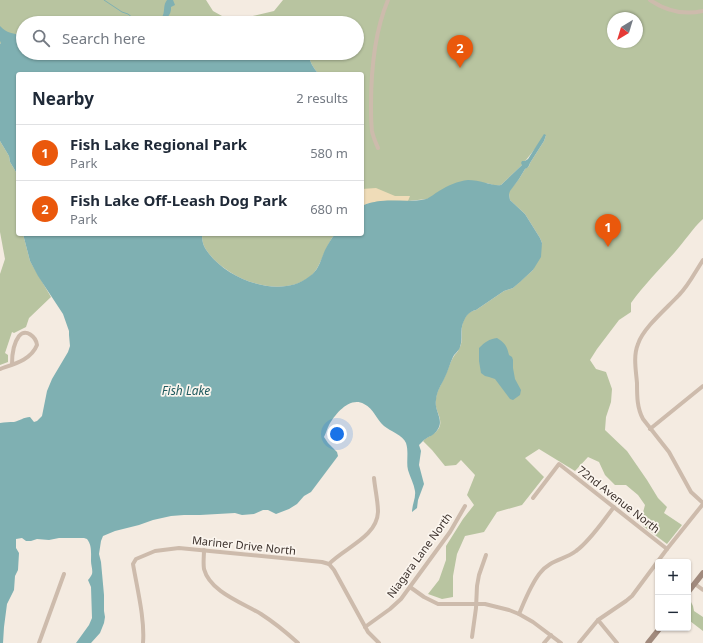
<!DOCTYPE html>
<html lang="en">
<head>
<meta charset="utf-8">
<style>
  body { margin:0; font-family:"Noto Sans",sans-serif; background:#f6f6f7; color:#1f2937 }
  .controls { position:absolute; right:12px; bottom:12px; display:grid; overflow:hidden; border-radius:4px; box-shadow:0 1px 3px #0004 }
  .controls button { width:36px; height:36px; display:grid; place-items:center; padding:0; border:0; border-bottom:1px solid #e0e1e3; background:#fff; color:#1f2937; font:20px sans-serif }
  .compass { position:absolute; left:607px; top:12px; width:36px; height:36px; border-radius:50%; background:#fff; box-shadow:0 1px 3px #0004; rotate:218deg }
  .you { position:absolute; left:337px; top:434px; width:14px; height:14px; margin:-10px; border:3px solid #fff; border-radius:50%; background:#1a73e8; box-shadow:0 0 0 6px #1a73e833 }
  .badge { display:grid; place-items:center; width:26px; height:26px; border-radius:50%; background:#ea580c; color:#fff; font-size:13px; font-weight:700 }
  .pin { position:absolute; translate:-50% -33px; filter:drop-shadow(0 1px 2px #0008) }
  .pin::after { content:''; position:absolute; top:21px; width:14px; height:12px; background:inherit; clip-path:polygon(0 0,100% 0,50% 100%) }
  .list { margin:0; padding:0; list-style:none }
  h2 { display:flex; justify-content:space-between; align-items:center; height:52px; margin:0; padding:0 16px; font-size:17px }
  h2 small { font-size:13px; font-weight:400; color:#747a83 }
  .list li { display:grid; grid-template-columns:26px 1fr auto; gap:12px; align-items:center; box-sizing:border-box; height:56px; padding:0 16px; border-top:1px solid #e0e1e3 }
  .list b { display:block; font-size:15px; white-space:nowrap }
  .list p { margin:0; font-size:13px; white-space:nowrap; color:#747a83 }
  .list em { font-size:13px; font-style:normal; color:#747a83 }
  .icon { flex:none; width:22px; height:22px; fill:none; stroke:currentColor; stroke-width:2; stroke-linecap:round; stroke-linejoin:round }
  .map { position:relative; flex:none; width:703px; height:643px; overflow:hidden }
  .search { position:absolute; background:#fff; box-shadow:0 1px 3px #0004; left:16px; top:16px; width:348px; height:44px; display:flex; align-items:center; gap:10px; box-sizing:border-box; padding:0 14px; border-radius:22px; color:#747a83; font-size:15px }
  .panel { position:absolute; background:#fff; box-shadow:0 1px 3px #0004; left:16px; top:72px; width:348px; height:164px; border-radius:4px }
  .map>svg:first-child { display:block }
</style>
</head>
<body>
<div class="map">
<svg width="703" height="643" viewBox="0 0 703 643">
  <rect width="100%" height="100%" fill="#f4ebe1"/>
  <g fill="#b8c4a0" fill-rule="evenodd">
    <path d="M0 0H206L213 11 231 21 274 11 283 0H703V219C692 229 685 241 675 252 660 269 644 285 631 303V312L619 320 597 349 590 360 596 369 606 372 612 389 611 402 606 417 605 430 627 451 647 480 658 498 667 507 664 513 682 525 667 544 643 526 645 523 641 520 645 505 638 495 626 485H615L605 475 599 462 588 457 575 471 539 449 525 458 544 477 522 505 497 512 484 532 465 536 457 554 453 576V597L442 599 428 594 439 580 446 560V546L463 519 474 505 467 495 475 475 461 460 456 465 445 466 432 450 423 441C428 436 435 435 439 428 444 418 433 410 436 398 437 390 442 384 445 376 448 370 450 362 454 356 455 354 458 352 459 349 464 341 460 330 463 322 466 315 468 312 476 310L504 291 513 288 533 270 542 243 540 238 525 214 510 200 509 194V191L519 179 525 169 529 166 530 163 544 141 546 135 522 165 501 185 496 186 487 183 427 199 408 201 367 203 362 206V74H319C313 68 310 62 308 53H357V23H23V35L12 34 0 44ZM613 18H637V42H613Z"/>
    <polygon points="0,141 9,156 10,162 16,172 18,181 18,234 23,234 30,261 51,297 29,318 26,327 14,333 12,332 5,353 8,355 8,362 0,365 0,274 5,259 0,232"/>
    <path d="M202 234H335C325 246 321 267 311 276 281 300 227 280 207 251 203 246 202 240 202 234Z"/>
    <polygon points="688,602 691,602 693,606 694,611 703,617 703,631 690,621 688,620"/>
  </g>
  <path fill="#efdcb8" d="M376 188 395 196H410L408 201C392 201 377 199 362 206V189Z"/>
  <g fill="#7fb0b2">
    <path d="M167 0H173L175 5 171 7C172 15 164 23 156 23 158 21 162 18 163 15 165 10 163 5 167 0Z"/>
    <path d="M0 26C6 33 14 34 23 35V53H308C310 62 313 68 319 74H18V181L16 172 10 162 9 156 0 141V44L1 43 0 41Z"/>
    <path d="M544 134 546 135 544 141 530 163C529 166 528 168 525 169L519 179 510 191 509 194 510 200 525 214 540 238 542 243 541 257 533 270 520 282 513 288 504 291 476 310C468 312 466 316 463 323 460 330 463 339 460 347 459 351 455 353 453 357 450 363 448 371 445 377 441 386 437 390 436 400 434 411 444 419 438 429 434 436 429 436 424 440 423 441 420 444 419 445L421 451 419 465 424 484 418 500 417 508 412 512C412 505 416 498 415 491 414 484 410 477 408 470 406 462 409 452 406 443 403 435 390 431 384 426 376 419 374 409 364 404 350 396 335 414 329 425 327 429 326 433 324 437L328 443 337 452 338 456 311 492 304 496 297 504 289 509 276 514 268 510H263L254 514 242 515 235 513 200 515H184L171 516 153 520 139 525 115 531 103 536 101 541 99 554 101 562 104 595V611L105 617 104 623 100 633 91 643H76L89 625 92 618 91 587 88 580C89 579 91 576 92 574 93 570 91 565 91 561 91 553 92 545 87 539L84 538H59L49 540 37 539 31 541H26L22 538 16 539V548L19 553 18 570 15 576 14 590 7 604 4 627 3 643H0V423C5 422 9 422 14 422 19 421 24 417 30 417L34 422 37 421 42 416 47 391 52 379 68 352 70 346 69 335V331L63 314 38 276 30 261 23 234H202C202 240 203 246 207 251 227 280 281 300 310 276 319 270 321 259 325 250 328 244 331 239 335 234H362V206C384 196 404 204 426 199 430 198 435 193 439 191 447 186 458 181 468 180 473 180 480 181 486 183 492 184 495 186 501 185L522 165 521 163 522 161H525L528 159Z"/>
    <path d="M497 338C505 343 507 346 509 355L512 357 513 360V368L515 379 521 390 520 395 513 400 510 399 495 379 489 377 485 376 481 373 479 361V348C485 342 489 339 497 338Z"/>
  </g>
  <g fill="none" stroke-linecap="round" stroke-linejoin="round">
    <polyline stroke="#7fb0b2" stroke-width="1" points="104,0 122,12 128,14 139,23"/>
    <g stroke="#cdbbac" stroke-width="4">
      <path d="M650 0C666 11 684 15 703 11"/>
      <path d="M378 148C376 143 373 137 372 131 371 123 371 114 371 106 371 71 374 33 388 0"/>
      <path d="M703 260C695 272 689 285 679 295 667 308 643 328 638 344 633 356 636 371 637 383 637 396 637 408 643 419L669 452 691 492 703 503"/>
      <path d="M0 369C14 364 31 360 37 345 36 337 26 328 19 336 13 344 12 355 12 364"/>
      <polyline points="650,429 703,386"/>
      <polyline points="533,498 559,464 667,549"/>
      <path d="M204 550C204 556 203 563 204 569 210 592 243 603 261 614 275 623 287 633 298 643"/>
      <polyline points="329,564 334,570 368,632 379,643"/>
      <polyline points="695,584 703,590"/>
      <polyline points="410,587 424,597 438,604 485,604 509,610 519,614 533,622 561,643"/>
      <path d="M519 614C525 600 531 584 540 573 550 560 564 560 576 551 590 541 603 521 614 507"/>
      <polyline points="598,620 617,643"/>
      <polyline points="365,627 390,609 401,599 450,532 465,506"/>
      <polyline points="472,637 476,608 477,586 479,575 486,555"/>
      <polyline points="39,643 64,574"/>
      <path d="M143 643C145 619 137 588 133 564L136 559 155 551 179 548 322 562 329 564C344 548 377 537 378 512 378 501 375 489 374 478"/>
      <polyline points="544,643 551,635"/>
      <polyline points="579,643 598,620 626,601 632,596 667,549 703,504"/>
    </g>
    <g stroke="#a18a7d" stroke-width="5.5">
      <polyline points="688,592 703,573"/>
      <polyline points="648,643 660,628"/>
    </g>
  </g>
  <g text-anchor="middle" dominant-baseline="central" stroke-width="3.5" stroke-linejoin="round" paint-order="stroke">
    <g font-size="11" fill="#3b302b" stroke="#fbf5ee">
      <text transform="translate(619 499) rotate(38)">72nd Avenue North</text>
      <text transform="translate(244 545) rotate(6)">Mariner Drive North</text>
      <text transform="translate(419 555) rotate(-54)">Niagara Lane North</text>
    </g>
    <g font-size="12" font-style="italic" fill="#1f5a5e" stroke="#fbf5ee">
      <text x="186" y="390">Fish Lake</text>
    </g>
  </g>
</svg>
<div class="controls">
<button>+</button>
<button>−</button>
</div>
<svg class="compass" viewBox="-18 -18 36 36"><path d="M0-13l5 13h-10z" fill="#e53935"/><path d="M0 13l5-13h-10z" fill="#747a83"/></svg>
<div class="you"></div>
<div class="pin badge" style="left:608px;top:247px">1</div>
<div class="pin badge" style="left:460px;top:68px">2</div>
<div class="search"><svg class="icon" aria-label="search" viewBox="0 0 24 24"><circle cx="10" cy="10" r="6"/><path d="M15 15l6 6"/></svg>Search here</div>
<section class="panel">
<h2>Nearby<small>2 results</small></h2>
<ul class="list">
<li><span class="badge">1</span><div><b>Fish Lake Regional Park</b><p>Park</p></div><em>580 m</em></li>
<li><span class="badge">2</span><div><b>Fish Lake Off-Leash Dog Park</b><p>Park</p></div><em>680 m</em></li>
</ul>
</section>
</div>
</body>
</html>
